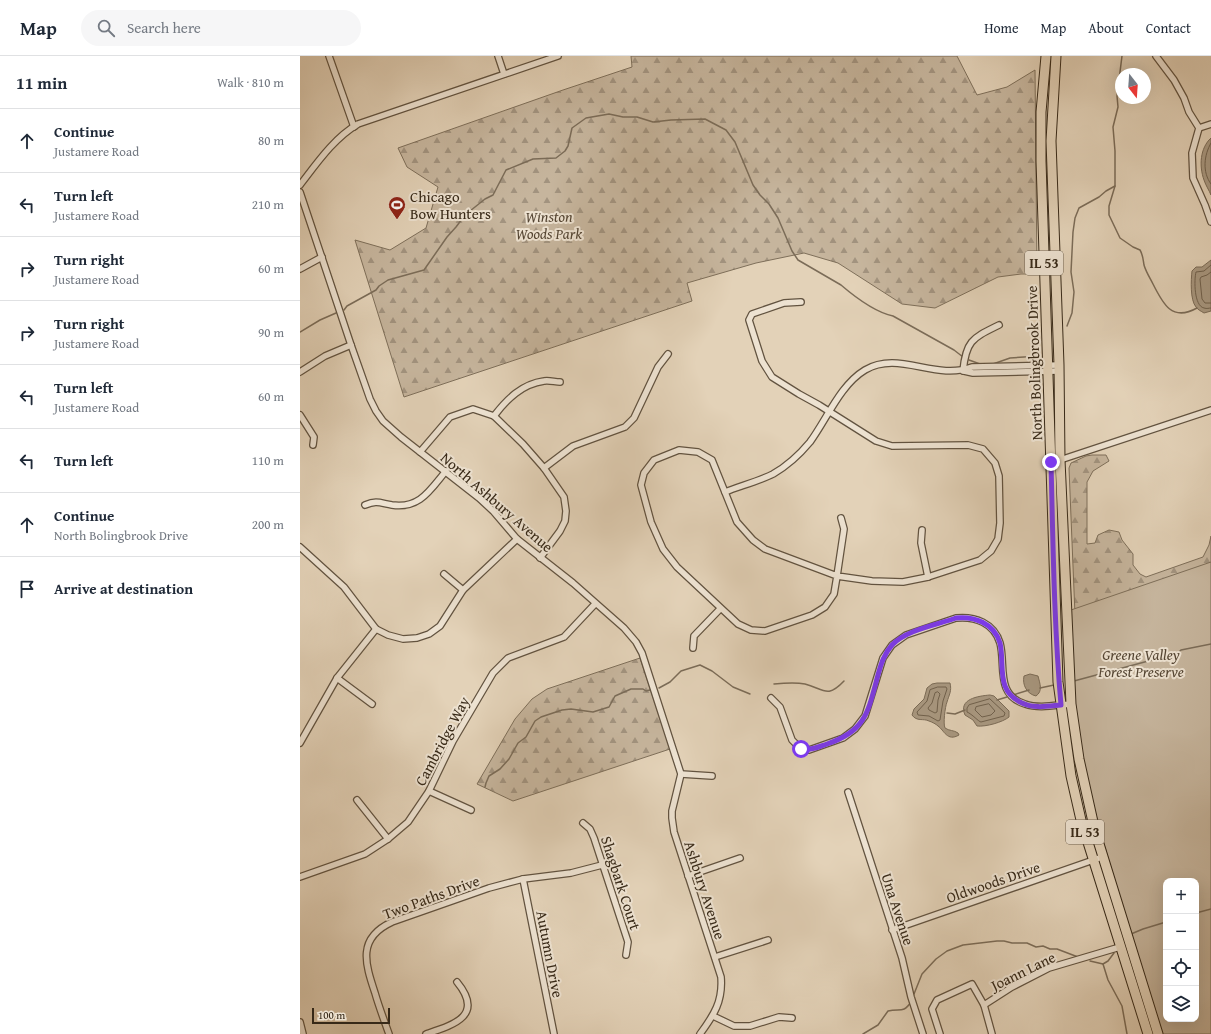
<!DOCTYPE html>
<html lang="en">
<head>
<meta charset="utf-8">
<style>
  body { margin:0; font-family:"Gentium Book Plus",serif; background:#f6f6f7; color:#1f2937 }
  .controls { position:absolute; right:12px; bottom:12px; display:grid; overflow:hidden; border-radius:8px; box-shadow:0 4px 16px #0002 }
  .controls button { width:36px; height:36px; display:grid; place-items:center; padding:0; border:0; border-bottom:1px solid #e0e1e3; background:#fff; color:#1f2937; font:20px sans-serif }
  .compass { position:absolute; left:815px; top:12px; width:36px; height:36px; border-radius:50%; background:#fff; box-shadow:0 4px 16px #0002; rotate:163deg }
  .scale { position:absolute; left:12px; bottom:10px; width:78px; box-sizing:border-box; padding-left:4px; border:2px solid #372918; border-top:0; font-size:11px; line-height:14px; white-space:nowrap; color:#372918; -webkit-text-stroke:3px #ede2d1; paint-order:stroke }
  .stop { position:absolute; width:12px; height:12px; margin:-9px; border:3px solid #7c3aed; border-radius:50%; background:#fff }
  .stop.end { background:#7c3aed; border-color:#fff; box-shadow:0 1px 4px #0008 }
  .list { margin:0; padding:0; list-style:none }
  h2 { display:flex; justify-content:space-between; align-items:center; height:52px; margin:0; padding:0 16px; font-size:17px }
  h2 small { font-size:13px; font-weight:400; color:#747a83 }
  .list li { display:grid; grid-template-columns:26px 1fr auto; gap:12px; align-items:center; box-sizing:border-box; height:64px; padding:0 16px; border-top:1px solid #e0e1e3 }
  .list b { display:block; font-size:15px; white-space:nowrap }
  .list p { margin:0; font-size:13px; white-space:nowrap; color:#747a83 }
  .list em { font-size:13px; font-style:normal; color:#747a83 }
  .icon { flex:none; width:22px; height:22px; fill:none; stroke:currentColor; stroke-width:2; stroke-linecap:round; stroke-linejoin:round }
  .map { position:relative; flex:none; width:911px; height:978px; overflow:hidden }
  header { display:flex; align-items:center; gap:24px; box-sizing:border-box; height:56px; padding:0 20px; background:#fff; border-bottom:1px solid #e0e1e3 }
  header strong { font-size:19px }
  nav { display:flex; gap:22px; margin-inline-start:auto; font-size:14px }
  .search { width:280px; height:36px; background:#f6f6f7; display:flex; align-items:center; gap:10px; box-sizing:border-box; padding:0 14px; border-radius:22px; color:#747a83; font-size:15px }
  main { display:flex }
  aside { flex:1; background:#fff }
  .map>svg:first-child { display:block }
</style>
</head>
<body>
<header>
<strong>Map</strong>
<div class="search"><svg class="icon" aria-label="search" viewBox="0 0 24 24"><circle cx="10" cy="10" r="6"/><path d="M15 15l6 6"/></svg>Search here</div>
<nav><a>Home</a><a>Map</a><a>About</a><a>Contact</a></nav>
</header>
<main>
<aside>
<h2>11 min<small>Walk · 810 m</small></h2>
<ul class="list">
<li><svg class="icon" aria-label="ahead" viewBox="0 0 24 24"><path d="M12 20V5M6 11l6-6 6 6"/></svg><div><b>Continue</b><p>Justamere Road</p></div><em>80 m</em></li>
<li><svg class="icon" aria-label="left" viewBox="0 0 24 24"><path d="M17 20v-9H6M10 6l-5 5 5 5"/></svg><div><b>Turn left</b><p>Justamere Road</p></div><em>210 m</em></li>
<li><svg class="icon" aria-label="right" viewBox="0 0 24 24"><path d="M7 20v-9h11M14 6l5 5-5 5"/></svg><div><b>Turn right</b><p>Justamere Road</p></div><em>60 m</em></li>
<li><svg class="icon" aria-label="right" viewBox="0 0 24 24"><path d="M7 20v-9h11M14 6l5 5-5 5"/></svg><div><b>Turn right</b><p>Justamere Road</p></div><em>90 m</em></li>
<li><svg class="icon" aria-label="left" viewBox="0 0 24 24"><path d="M17 20v-9H6M10 6l-5 5 5 5"/></svg><div><b>Turn left</b><p>Justamere Road</p></div><em>60 m</em></li>
<li><svg class="icon" aria-label="left" viewBox="0 0 24 24"><path d="M17 20v-9H6M10 6l-5 5 5 5"/></svg><div><b>Turn left</b></div><em>110 m</em></li>
<li><svg class="icon" aria-label="ahead" viewBox="0 0 24 24"><path d="M12 20V5M6 11l6-6 6 6"/></svg><div><b>Continue</b><p>North Bolingbrook Drive</p></div><em>200 m</em></li>
<li><svg class="icon" aria-label="arrive" viewBox="0 0 24 24"><path d="M6 21V4h12l-3 4 3 4H6"/></svg><div><b>Arrive at destination</b></div></li>
</ul>
</aside>
<div class="map">
<svg width="911" height="978" viewBox="0 0 911 978">
  <defs>
    <pattern id="forest-firs" width="22" height="20" patternUnits="userSpaceOnUse"><rect width="22" height="20" fill="#c6b59d"/><path d="M5 1l3.5 6h-7zM16 11l3.5 6h-7z" fill="#a2937f"/></pattern>
  </defs>
  <rect width="100%" height="100%" fill="#e3d2b8"/>
  <filter id="stains"><feTurbulence type="fractalNoise" baseFrequency=".005" numOctaves="4"/><feColorMatrix values="0 0 0 0 .2 0 0 0 0 .09 0 0 0 0 .02 0 0 0 .5 -.17"/></filter>
  <radialGradient id="worn" r=".72"><stop offset=".6" stop-color="#630" stop-opacity="0"/><stop offset="1" stop-color="#630" stop-opacity=".3"/></radialGradient>
  <g fill="url(#forest-firs)" stroke="#7e6f5a">
    <polygon points="331,0 657,0 677,39 707,31 735,14 737,218 721,218 698,221 635,252 602,248 538,207 504,197 456,207 387,227 392,245 104,341 55,184 90,194 126,172 138,131 107,111 98,92 263,34 332,11"/>
    <polygon points="792,399 806,399 809,405 793,415 787,426 787,488 795,487 798,479 809,474 819,476 822,484 833,498 833,509 840,518 846,521 903,501 909,489 911,480 911,525 775,559 769,412 771,407 786,400"/>
    <polygon points="340,602 370,693 213,745 177,728 215,663 232,643 247,633"/>
  </g>
  <path fill="#c6b59d" stroke="#7e6f5a" fill-rule="evenodd" d="M911 506V978H861L801 778 781 700 772 632 768 555ZM866 825H896V963H866Z"/>
  <g fill="#a99982" stroke="#7b6c58">
    <path d="M911 82V139C909 134 906 130 904 124 899 110 900 92 911 82Z"/>
    <path d="M911 204V255L904 257C901 255 898 254 896 251 890 244 891 224 892 215L896 211H902Z"/>
    <path d="M730 618 738 620C740 628 743 635 736 640 727 638 722 629 724 620Z"/>
    <path d="M637 627H650C652 635 649 639 647 646 645 651 643 668 645 672 649 675 654 674 658 677L659 679C647 686 644 674 638 670 636 668 632 666 629 665 623 662 617 666 612 659L614 653 624 643 627 632 632 628Z"/>
    <path d="M690 639 694 640 709 655V661C703 666 686 671 677 670L673 664 665 659C658 643 678 640 690 639Z"/>
  </g>
  <g fill="none" stroke-linecap="round" stroke-linejoin="round">
    <g stroke="#70614d" stroke-width="1">
      <path d="M911 87C904 99 902 116 911 128"/>
      <path d="M911 209 904 215 896 216C894 224 894 250 904 252 907 253 909 252 911 252"/>
      <polyline points="911,216 907,219 901,221 900,223 902,243 905,247 911,247"/>
      <polygon points="638,631 646,631 647,633 643,645 640,664 638,665 629,660 618,659 617,656 627,645 630,634"/>
      <polygon points="638,636 640,638 638,644 637,656 635,657 629,654 628,652 632,647 635,637"/>
      <path d="M690 643 705 657 704 660 681 666C679 666 672 658 667 656V652L669 649Z"/>
      <polygon points="689,648 695,655 691,659 682,661 675,654 676,651"/>
    </g>
    <g stroke="#7b6c58" stroke-width="1.5">
      <path d="M822 0 817 40 818 51 813 71 815 95V130L809 150V159L820 182 833 191 840 194C843 199 843 203 844 209 846 216 850 222 853 228 863 248 872 266 897 252"/>
      <path d="M44 254 47 250 76 234 79 230 88 224 124 214 147 181 156 171 165 159 185 143 193 139 206 114 233 103 256 102 265 95 268 90 272 72 286 62 309 58 323 61H337L353 66 371 64 405 63 426 74 435 86 453 129 460 139 469 148 478 162 492 195 498 204 541 229C555 241 574 256 593 260L654 294 663 301"/>
      <polyline points="767,270 772,257 774,236 771,216 773,176 775,162 779,152 799,141 806,135 815,130"/>
      <polyline points="0,276 20,264 36,257"/>
      <polyline points="669,304 680,308"/>
      <polyline points="693,308 710,302 740,300"/>
      <polyline points="774,625 878,597 881,594 911,588"/>
      <path d="M474 628C484 627 495 626 505 628 524 633 527 643 544 625"/>
      <polyline points="359,632 370,626 381,615 400,609 412,615 433,631 450,638"/>
      <polyline points="740,632 754,629"/>
      <polyline points="713,639 729,634"/>
      <polyline points="697,644 707,641"/>
      <polyline points="647,657 655,658 665,654"/>
      <polyline points="185,731 186,727 189,720 200,713 209,703 218,687 226,681 235,665 241,661 262,654 271,653 293,656 309,651 315,640 331,633 343,633 346,635 350,634"/>
      <polyline points="896,857 911,853"/>
      <polyline points="831,878 843,873 866,866"/>
      <polyline points="790,905 803,908 808,905 814,897"/>
      <polyline points="803,908 808,924 822,950 827,978"/>
      <polyline points="614,938 622,918 636,903 647,895 663,889 697,885 704,885 712,887 727,887 736,891 743,890 750,893 757,893 778,901"/>
      <path d="M563 978 578 969 588 955C600 952 603 958 611 946"/>
    </g>
    <defs>
      <g id="street">
        <polyline points="29,0 54,71"/>
        <polyline points="198,0 204,18"/>
        <polyline points="856,0 874,24 884,42 889,56 899,72 892,97 893,122 905,149 911,166"/>
        <polyline points="899,72 911,68"/>
        <path d="M0 129C17 107 34 82 58 68L258 0"/>
        <path d="M0 136 51 289 70 343 76 355 83 365 101 381 179 442 193 455 217 483 273 527 324 572 336 586 342 597 381 718 372 755V762L374 776 421 921C423 945 414 959 400 978"/>
        <polyline points="0,213 22,201"/>
        <polyline points="501,246 484,247 452,258 449,264 462,305 472,321 499,338 519,349 576,385 592,390 668,389 683,393 695,407 699,420 700,467 698,483 691,495 680,504 628,521 603,526 572,525 537,520 465,493 453,484 437,466 412,404 398,396 379,394 354,404 344,417 341,429 351,466 363,493 377,511 438,568 451,574 465,575 512,559 525,551 534,538 537,520 544,473 541,462"/>
        <path d="M663 315C666 284 673 282 699 269"/>
        <polyline points="664,315 673,317 759,315"/>
        <polyline points="0,316 25,300 51,289"/>
        <polyline points="0,359 14,381 13,389"/>
        <path d="M194 360C207 343 222 328 244 325 249 324 255 326 260 326"/>
        <polyline points="120,396 150,361 173,353 194,360 223,388 244,412 264,441 266,455 265,465 260,475 240,502"/>
        <polyline points="760,404 911,354"/>
        <polyline points="244,412 273,390 325,371 334,362 358,311 368,298"/>
        <path d="M425 436C440 430 459 425 473 418 487 410 500 398 510 386 527 363 540 329 565 314 599 294 635 325 672 311L759 309"/>
        <path d="M65 449C77 444 80 447 92 449 120 453 130 434 146 415"/>
        <polyline points="622,474 621,487 628,521"/>
        <polyline points="0,491 44,531 76,573 88,579 103,583 117,582 129,578 140,570 163,534 217,483"/>
        <polyline points="144,518 163,534"/>
        <polyline points="393,592 394,580 420,553"/>
        <polyline points="37,622 72,648"/>
        <path d="M471 642 480 651 492 684 501 693 509 694 543 682 555 673 565 660 583 602 592 589 606 579 656 562C675 560 694 567 700 587 706 609 695 639 725 648 739 653 756 649 771 648"/>
        <polyline points="0,687 37,622 76,573"/>
        <polyline points="381,718 412,720"/>
        <polyline points="129,735 171,754"/>
        <polyline points="548,736 602,902 611,941 623,978"/>
        <polyline points="57,744 88,783"/>
        <polyline points="283,767 290,773 294,782 328,886 326,899"/>
        <polyline points="388,820 440,802"/>
        <polyline points="0,821 65,798 88,783 108,766 129,735 153,685 193,617 208,602 264,581 295,548"/>
        <polyline points="223,823 254,978"/>
        <polyline points="592,874 802,801"/>
        <polyline points="415,901 468,884"/>
        <polyline points="684,949 712,931 749,912 820,891"/>
        <polyline points="413,960 434,970 450,970 479,961 492,962"/>
        <polyline points="0,966 3,978"/>
        <path d="M89 978C84 964 79 951 75 937 65 907 57 882 92 866L189 832 223 823 271 817 302 809"/>
        <path d="M126 978C153 969 185 960 157 926"/>
        <polyline points="640,978 632,953 637,944 672,928 684,949 692,978"/>
      </g>
      <g id="primary">
        <polyline points="746,0 741,56 741,105 758,626 771,720 781,764 848,978"/>
        <polyline points="756,0 751,85 759,309 760,404 771,648 779,703 795,775 858,978"/>
      </g>
    </defs>
    <use href="#street" stroke="#625340" stroke-width="8"/>
    <use href="#primary" stroke="#372918" stroke-width="11"/>
    <use href="#street" stroke="#ede2d1" stroke-width="5.5"/>
    <use href="#primary" stroke="#e3d2b8" stroke-width="9"/>
  </g>
  <g fill="none" stroke-linecap="round" stroke-linejoin="round">
    <path stroke="#7c3aed" stroke-width="5" d="M501 693C510 695 518 691 527 688 566 675 568 656 578 619 581 608 584 598 592 589 606 574 636 569 656 562 674 560 694 567 700 587 705 609 695 635 722 647 734 653 749 650 761 649 754 569 753 487 751 406"/>
  </g>
  <defs>
    <symbol id="stadium-pin" viewBox="-11 -11 22 30"><path d="M0 17L-7.5 6A9.5 9.5 0 1 1 7.5 6Z" fill="#8f2418" stroke="#ede2d1"/><path d="M0-5a6.5 5 0 1 0 0 10a6.5 5 0 1 0 0-10ZM-3.5-1.8h7v3.6h-7Z" fill="#fff"/></symbol>
  </defs>
  <g fill-rule="evenodd">
    <use href="#stadium-pin" x="87" y="139" width="20" height="27"/>
  </g>
  <g text-anchor="middle" dominant-baseline="central" stroke-width="4" stroke-linejoin="round" paint-order="stroke">
    <g fill="#ede2d1" stroke="#6e6050" stroke-width="1">
      <rect x="725" y="195" width="38" height="24" rx="3"/>
      <rect x="766" y="764" width="38" height="24" rx="3"/>
    </g>
    <g font-size="14" font-weight="bold" fill="#372918">
      <text x="744" y="207">IL 53</text>
      <text x="785" y="776">IL 53</text>
    </g>
    <g font-size="15" fill="#372918" stroke="#ede2d1" text-anchor="start">
      <text x="110" y="140">Chicago<tspan x="110" dy="17">Bow Hunters</tspan></text>
    </g>
    <g font-size="15" font-style="italic" fill="#544533" stroke="#ede2d1">
      <text x="249" y="160">Winston<tspan x="249" dy="17">Woods Park</tspan></text>
      <text x="841" y="598">Greene Valley<tspan x="841" dy="17">Forest Preserve</tspan></text>
    </g>
    <g font-size="15" fill="#372918" stroke="#ede2d1">
      <text transform="translate(734 307) rotate(-92)">North Bolingbrook Drive</text>
      <text transform="translate(197 446) rotate(41)">North Ashbury Avenue</text>
      <text transform="translate(142 685) rotate(-62)">Cambridge Way</text>
      <text transform="translate(693 826) rotate(-19)">Oldwoods Drive</text>
      <text transform="translate(321 827) rotate(72)">Shagbark Court</text>
      <text transform="translate(405 834) rotate(72)">Ashbury Avenue</text>
      <text transform="translate(131 841) rotate(-20)">Two Paths Drive</text>
      <text transform="translate(598 853) rotate(72)">Una Avenue</text>
      <text transform="translate(250 898) rotate(79)">Autumn Drive</text>
      <text transform="translate(723 915) rotate(-26)">Joann Lane</text>
    </g>
  </g>
  <rect width="100%" height="100%" filter="url(#stains)"/>
  <rect width="100%" height="100%" fill="url(#worn)"/>
</svg>
<div class="controls">
<button>+</button>
<button>−</button>
<button><svg class="icon" aria-label="locate" viewBox="0 0 24 24"><circle cx="12" cy="12" r="6"/><path d="M12 2v4M12 18v4M2 12h4M18 12h4"/></svg></button>
<button><svg class="icon" aria-label="layers" viewBox="0 0 24 24"><path d="M12 4l9 5-9 5-9-5zM3 14l9 5 9-5"/></svg></button>
</div>
<svg class="compass" viewBox="-18 -18 36 36"><path d="M0-13l5 13h-10z" fill="#e53935"/><path d="M0 13l5-13h-10z" fill="#747a83"/></svg>
<div class="scale">100 m</div>
<div class="stop" style="left:501px;top:693px"></div>
<div class="stop end" style="left:751px;top:406px"></div>
</div>
</main>
</body>
</html>
